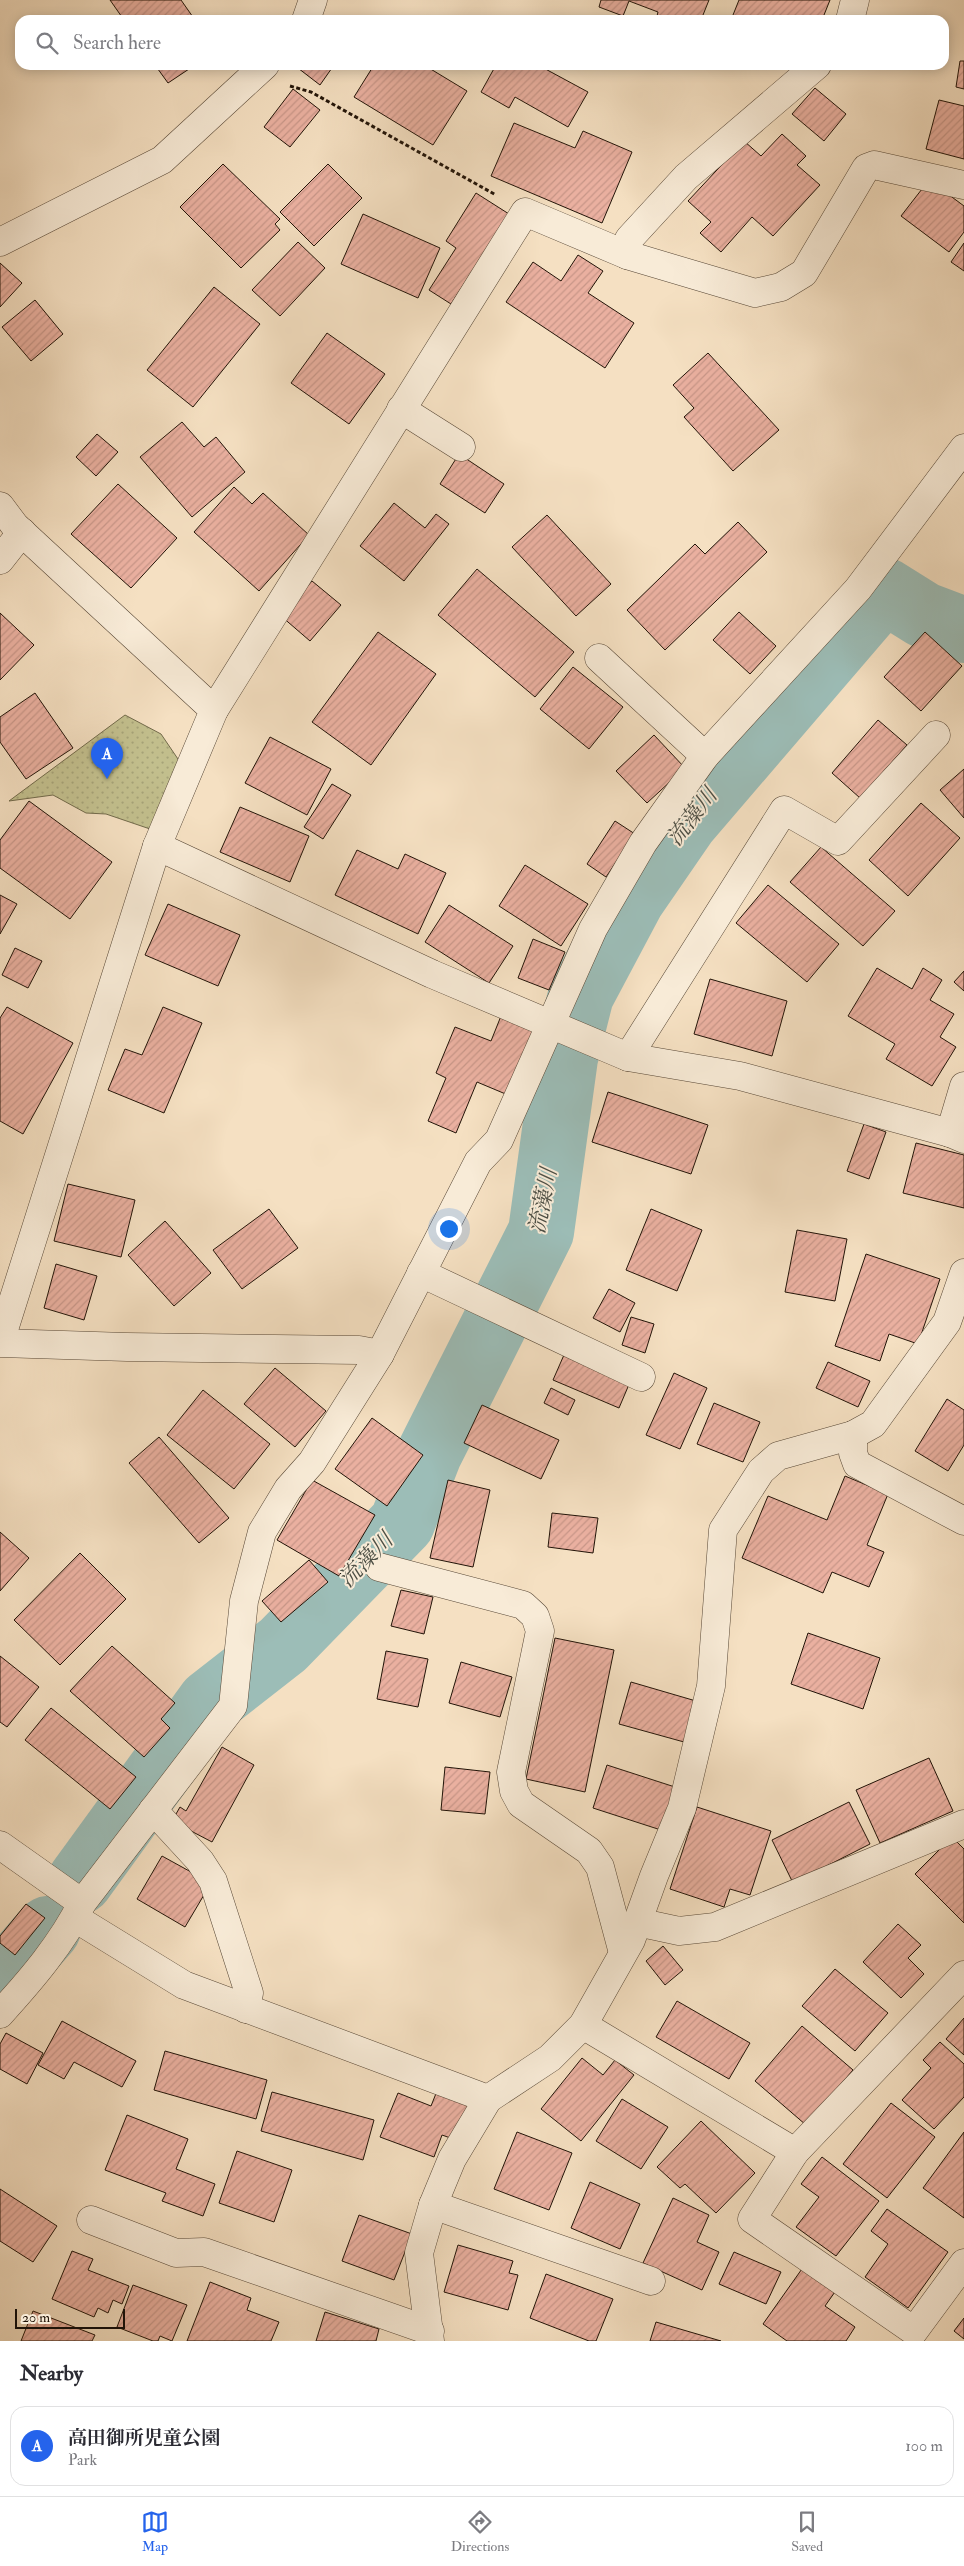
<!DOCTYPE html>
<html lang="en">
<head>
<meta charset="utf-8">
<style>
  body { margin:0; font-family:"IM FELL Double Pica","Noto Serif JP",serif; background:#f7f7f7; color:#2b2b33 }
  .scale { position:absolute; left:15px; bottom:12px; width:110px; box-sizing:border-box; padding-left:5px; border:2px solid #221408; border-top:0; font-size:14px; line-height:18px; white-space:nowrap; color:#221408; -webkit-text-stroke:4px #f8ebd7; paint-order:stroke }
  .you { position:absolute; left:448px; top:1228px; width:18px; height:18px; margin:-12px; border:4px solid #fff; border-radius:50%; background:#1a73e8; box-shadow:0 0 0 8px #1a73e833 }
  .badge { display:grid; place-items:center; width:32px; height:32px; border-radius:50%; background:#2563eb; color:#fff; font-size:16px; font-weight:700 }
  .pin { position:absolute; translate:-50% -41px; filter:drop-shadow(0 1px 2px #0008) }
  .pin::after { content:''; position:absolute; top:26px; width:18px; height:15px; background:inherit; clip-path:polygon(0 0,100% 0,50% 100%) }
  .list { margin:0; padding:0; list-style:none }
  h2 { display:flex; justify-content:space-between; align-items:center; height:65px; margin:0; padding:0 20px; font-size:21px }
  h2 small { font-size:16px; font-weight:400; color:#7c7c81 }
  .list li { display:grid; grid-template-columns:32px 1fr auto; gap:15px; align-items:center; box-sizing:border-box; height:80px; margin:0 10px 10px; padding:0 10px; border:1px solid #e1e1e2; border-radius:15px }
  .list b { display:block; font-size:19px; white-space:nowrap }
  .list p { margin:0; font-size:16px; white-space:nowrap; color:#7c7c81 }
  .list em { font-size:16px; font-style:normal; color:#7c7c81 }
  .icon { flex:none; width:28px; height:28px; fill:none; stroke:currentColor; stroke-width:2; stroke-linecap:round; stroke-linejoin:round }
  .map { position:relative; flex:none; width:964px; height:2341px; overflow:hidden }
  .search { position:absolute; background:#fff; box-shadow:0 2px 12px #0003; left:15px; right:15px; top:15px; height:55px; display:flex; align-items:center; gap:12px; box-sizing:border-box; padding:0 18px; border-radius:15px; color:#7c7c81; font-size:19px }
  .sheet { height:155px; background:#fff }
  nav { display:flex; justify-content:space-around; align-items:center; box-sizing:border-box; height:70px; border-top:1px solid #e1e1e2; background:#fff; font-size:14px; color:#7c7c81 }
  nav a { display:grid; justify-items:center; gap:2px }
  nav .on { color:#2563eb }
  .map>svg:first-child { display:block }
</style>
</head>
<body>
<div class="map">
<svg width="964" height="2341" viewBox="0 0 964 2341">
  <defs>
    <pattern id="park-dots" width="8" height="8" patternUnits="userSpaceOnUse" patternTransform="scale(1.25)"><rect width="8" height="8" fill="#c3c08e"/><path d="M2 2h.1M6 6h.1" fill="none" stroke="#a7a479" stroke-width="1.8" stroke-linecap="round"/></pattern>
    <pattern id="building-hatch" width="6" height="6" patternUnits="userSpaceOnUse" patternTransform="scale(1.25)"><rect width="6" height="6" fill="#eab0a0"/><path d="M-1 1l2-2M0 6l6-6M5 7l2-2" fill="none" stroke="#c89688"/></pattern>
  </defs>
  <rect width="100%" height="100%" fill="#f5e0c2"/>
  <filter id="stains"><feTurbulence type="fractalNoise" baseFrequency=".004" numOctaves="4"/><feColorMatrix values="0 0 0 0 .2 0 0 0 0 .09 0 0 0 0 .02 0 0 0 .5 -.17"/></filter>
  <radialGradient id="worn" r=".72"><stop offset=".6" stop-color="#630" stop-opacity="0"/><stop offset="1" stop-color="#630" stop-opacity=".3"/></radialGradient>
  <polygon fill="url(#park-dots)" stroke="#726a4b" points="125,715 161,734 180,762 156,831 106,814 86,813 53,795 9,801"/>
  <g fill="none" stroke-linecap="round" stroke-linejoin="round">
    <g stroke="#9cbdb7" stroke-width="66">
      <polyline points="80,1881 210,1702 283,1645 402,1523 429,1454 541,1232 565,1058 581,995 632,899 685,822 884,590 924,615 964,630"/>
      <polyline points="0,1984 48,1929"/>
    </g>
  </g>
  <g fill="url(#building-hatch)" stroke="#221408">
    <polygon points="110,0 181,0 195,20 124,20"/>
    <polygon points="601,0 709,0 701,20 656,20 658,12 629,1 623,16 599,7"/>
    <polygon points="739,0 830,0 822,20 731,20"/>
    <polygon points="960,61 964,61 964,89 956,87"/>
    <polygon points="155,65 195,65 168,83"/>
    <polygon points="294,65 334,65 320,85"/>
    <polygon points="374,65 424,65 467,91 433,145 354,97"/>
    <polygon points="496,65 538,65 588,92 568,127 515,97 509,108 481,92"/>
    <polygon points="815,88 846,114 824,141 792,114"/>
    <polygon points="293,89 320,110 290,147 264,127"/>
    <polygon points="939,100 964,106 964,159 926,149"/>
    <polygon points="514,123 575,148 583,131 632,152 602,223 491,176"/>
    <polygon points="782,134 806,156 797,165 820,185 773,236 752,217 721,252 700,233 711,222 688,201 744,141 761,156"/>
    <polygon points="223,164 280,219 275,224 280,230 241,268 180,207"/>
    <polygon points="328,164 362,198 314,246 280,212"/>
    <polygon points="929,180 964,206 964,232 949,252 901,216"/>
    <polygon points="476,193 509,214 451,304 429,290 456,248 446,241"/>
    <polygon points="363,214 440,248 418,298 341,264"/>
    <polygon points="298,242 325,268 280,316 252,290"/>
    <polygon points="964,243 964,271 951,262"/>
    <polygon points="578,255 603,271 588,293 634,323 605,368 506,302 533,262 561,281"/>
    <polygon points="0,263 22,283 0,307"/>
    <polygon points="214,287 260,324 193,407 147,370"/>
    <polygon points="35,300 63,334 31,361 2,327"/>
    <polygon points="327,333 385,374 349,424 291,383"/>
    <polygon points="708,353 779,430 733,471 684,417 694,408 673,385"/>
    <polygon points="182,422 204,447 216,437 245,472 192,517 140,457"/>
    <polygon points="97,434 118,452 96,476 76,457"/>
    <polygon points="459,454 504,484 485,513 440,484"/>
    <polygon points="118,484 177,538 131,588 71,534"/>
    <polygon points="234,487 252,504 263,493 309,535 259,591 194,532"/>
    <polygon points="394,503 425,528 436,514 449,524 404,581 360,546"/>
    <polygon points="547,515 611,584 576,616 512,547"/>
    <polygon points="738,522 767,552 665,650 627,610 695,544 705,554"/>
    <polygon points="477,569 574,652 535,697 438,615"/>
    <polygon points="312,581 341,605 310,641 281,616"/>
    <polygon points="739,612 776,646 750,674 713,640"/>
    <polygon points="0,613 34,645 0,680"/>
    <polygon points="378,632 436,674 371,765 312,722"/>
    <polygon points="925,632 962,666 921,711 884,677"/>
    <polygon points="573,667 623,707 589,749 540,709"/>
    <polygon points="35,693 73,748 26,779 0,742 0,717"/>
    <polygon points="878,720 907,745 860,798 832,773"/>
    <polygon points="654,735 685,768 647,803 616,771"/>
    <polygon points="270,737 331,769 307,815 245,783"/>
    <polygon points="964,769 964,818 940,790"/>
    <polygon points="332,784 351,795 323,839 304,827"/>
    <polygon points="29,801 112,862 70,919 0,868 0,840"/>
    <polygon points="921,803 960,838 908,896 869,860"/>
    <polygon points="240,807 309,836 290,882 220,852"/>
    <polygon points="615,821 635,834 606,877 587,864"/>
    <polygon points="821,847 895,911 863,946 790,882"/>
    <polygon points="357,850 398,869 405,854 446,873 418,934 335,895"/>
    <polygon points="525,865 588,904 561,946 499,906"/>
    <polygon points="768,885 839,944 807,982 736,923"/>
    <polygon points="0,895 17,904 0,934"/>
    <polygon points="168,904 240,935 218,986 145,955"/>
    <polygon points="449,905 513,946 489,983 425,942"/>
    <polygon points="533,939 565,952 549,990 518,978"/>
    <polygon points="15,948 42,961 28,988 2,975"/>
    <polygon points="877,968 912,989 923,968 942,980 930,1000 954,1014 940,1037 956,1047 932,1086 886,1059 895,1044 848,1016"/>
    <polygon points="964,971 964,991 954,982"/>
    <polygon points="710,979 787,1001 772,1056 694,1034"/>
    <polygon points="7,1007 73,1043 23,1134 0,1121 0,1018"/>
    <polygon points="163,1007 202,1023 164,1113 108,1090 125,1049 142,1055"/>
    <polygon points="501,1016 536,1030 508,1095 477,1082 456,1133 428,1121 446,1078 436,1073 455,1027 491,1041"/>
    <polygon points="608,1092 708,1125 691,1174 592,1142"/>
    <polygon points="864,1124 886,1132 869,1179 847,1171"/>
    <polygon points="916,1143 964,1155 964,1208 903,1193"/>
    <polygon points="68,1184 135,1200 121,1257 54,1241"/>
    <polygon points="269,1209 298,1248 242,1289 213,1250"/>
    <polygon points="651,1209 702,1230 677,1291 626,1270"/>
    <polygon points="165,1221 211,1273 174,1306 128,1255"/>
    <polygon points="797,1230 847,1239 835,1301 785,1292"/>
    <polygon points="866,1254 940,1279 918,1344 889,1334 880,1361 835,1346"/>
    <polygon points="56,1264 97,1276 84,1320 44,1308"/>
    <polygon points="609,1289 635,1303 620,1332 593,1318"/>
    <polygon points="631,1317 654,1324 645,1353 622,1345"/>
    <polygon points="567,1348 633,1375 619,1408 553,1380"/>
    <polygon points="828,1362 870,1381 858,1407 816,1388"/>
    <polygon points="275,1368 326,1411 295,1447 244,1404"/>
    <polygon points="674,1373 707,1388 680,1449 646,1435"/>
    <polygon points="551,1388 575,1400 568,1415 544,1403"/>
    <polygon points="203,1390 270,1444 234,1489 167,1435"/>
    <polygon points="947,1399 964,1410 964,1445 948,1471 915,1451"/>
    <polygon points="714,1403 760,1422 743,1462 697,1444"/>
    <polygon points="482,1405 559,1440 541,1479 464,1443"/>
    <polygon points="372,1418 423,1455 387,1506 335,1469"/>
    <polygon points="159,1437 229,1518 199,1543 129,1463"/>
    <polygon points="845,1476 888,1494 867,1545 884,1552 869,1587 832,1572 823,1593 742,1558 768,1496 827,1520"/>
    <polygon points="312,1480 375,1515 339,1576 277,1540"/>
    <polygon points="448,1480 490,1490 473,1567 430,1558"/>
    <polygon points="552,1513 598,1518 593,1553 548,1547"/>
    <polygon points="0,1532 29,1558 0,1591"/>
    <polygon points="80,1553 126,1599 60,1665 14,1620"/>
    <polygon points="309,1560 328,1582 281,1622 262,1601"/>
    <polygon points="401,1590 433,1597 424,1634 391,1626"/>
    <polygon points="808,1633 880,1658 863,1709 791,1684"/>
    <polygon points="555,1638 614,1650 585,1792 526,1779"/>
    <polygon points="112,1646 175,1703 161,1719 170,1728 144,1757 70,1691"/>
    <polygon points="386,1651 428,1659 418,1707 377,1699"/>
    <polygon points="0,1656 39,1687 7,1727 0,1722"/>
    <polygon points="461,1662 512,1677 500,1717 449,1703"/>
    <polygon points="631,1682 696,1701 684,1742 619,1724"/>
    <polygon points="51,1708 136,1777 110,1809 25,1740"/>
    <polygon points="222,1747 254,1765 212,1842 172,1821 180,1807 186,1811"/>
    <polygon points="929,1758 953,1811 880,1843 856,1790"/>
    <polygon points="607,1765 678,1788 664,1831 593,1808"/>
    <polygon points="445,1767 490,1772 485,1814 441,1810"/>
    <polygon points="849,1802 870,1844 793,1883 772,1840"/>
    <polygon points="697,1807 771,1831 750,1895 730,1889 724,1907 670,1889"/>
    <polygon points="952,1837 964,1849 964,1923 915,1874"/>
    <polygon points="162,1856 211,1883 185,1927 137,1899"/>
    <polygon points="26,1904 45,1918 15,1955 0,1943 0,1936"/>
    <polygon points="898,1924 921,1945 908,1958 924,1974 901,1998 863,1962"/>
    <polygon points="663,1946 683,1970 665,1985 646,1961"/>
    <polygon points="835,1969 888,2013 855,2051 802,2006"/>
    <polygon points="677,2001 750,2043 729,2079 656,2037"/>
    <polygon points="964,2018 964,2055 946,2039"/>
    <polygon points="62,2021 136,2061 122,2087 74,2062 64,2079 38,2065"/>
    <polygon points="802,2026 853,2070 806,2125 755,2081"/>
    <polygon points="6,2033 43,2053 27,2084 0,2069 0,2044"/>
    <polygon points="940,2042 964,2064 964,2097 934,2129 902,2100 931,2068 923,2060"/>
    <polygon points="165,2051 267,2080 256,2119 154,2090"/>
    <polygon points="582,2058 603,2075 615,2060 634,2075 581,2141 541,2109"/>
    <polygon points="439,2086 472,2099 456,2140 442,2135 434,2157 380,2137 398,2093 431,2106"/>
    <polygon points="272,2092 374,2120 363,2160 261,2131"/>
    <polygon points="622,2099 668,2127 641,2169 596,2141"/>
    <polygon points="891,2103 935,2137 887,2198 843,2164"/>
    <polygon points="127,2115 188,2139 176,2169 215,2184 203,2216 162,2201 166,2193 105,2170"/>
    <polygon points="701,2121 755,2173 716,2213 685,2184 680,2188 657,2167"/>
    <polygon points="517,2132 572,2153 549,2210 494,2189"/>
    <polygon points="964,2132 964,2218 923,2188"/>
    <polygon points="237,2151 292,2170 274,2222 219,2203"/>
    <polygon points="822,2157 879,2201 836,2256 796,2227 819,2197 801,2184"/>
    <polygon points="590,2182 640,2204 620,2249 571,2228"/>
    <polygon points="0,2189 57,2226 33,2262 0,2241"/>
    <polygon points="673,2198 709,2215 697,2242 719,2252 702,2290 643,2263"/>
    <polygon points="887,2209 948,2252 908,2308 865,2277 888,2244 871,2231"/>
    <polygon points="359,2215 412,2234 394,2280 342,2261"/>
    <polygon points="458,2245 513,2261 509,2273 518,2275 508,2310 444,2292"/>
    <polygon points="72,2251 93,2259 88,2270 129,2286 122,2304 113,2300 108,2313 98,2308 94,2317 52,2299"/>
    <polygon points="734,2252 781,2272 766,2304 719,2284"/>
    <polygon points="804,2266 837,2289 825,2306 855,2327 846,2341 787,2341 763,2324"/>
    <polygon points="546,2274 613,2299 596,2341 589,2341 530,2318"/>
    <polygon points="210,2282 251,2298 247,2310 279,2322 271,2341 187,2341"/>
    <polygon points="133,2285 187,2305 172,2341 160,2336 158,2341 153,2341 117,2327"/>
    <polygon points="33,2311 95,2335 92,2341 21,2341"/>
    <polygon points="325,2312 379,2329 376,2341 316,2341"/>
    <polygon points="964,2318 964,2339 954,2331"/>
    <polygon points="656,2322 721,2341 650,2341"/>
  </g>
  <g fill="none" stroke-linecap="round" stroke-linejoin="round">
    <defs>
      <g id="minor">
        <polyline points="306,20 313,0"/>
        <polyline points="850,20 855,0"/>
        <polyline points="0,242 162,160 265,65"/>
        <polyline points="627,255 629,239 686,177 817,65"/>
        <polyline points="401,409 461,447"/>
        <polyline points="0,506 15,526 214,710 157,846 0,1342"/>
        <polyline points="0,560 22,532"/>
        <polyline points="599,658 705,756"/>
        <polyline points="214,710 525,212 627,255 755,293 781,287 804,273 866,168 874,165 964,185"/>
        <polyline points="157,846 432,974 628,1057 740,1076 950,1133 964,1139"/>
        <polyline points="628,1057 784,810 838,841 936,735"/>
        <polyline points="950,1133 964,1086"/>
        <polyline points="421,1273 641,1377"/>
        <polyline points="0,1343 127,1347 359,1350 380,1354"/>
        <polyline points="853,1435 853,1453 857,1464 964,1521"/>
        <polyline points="379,1567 523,1605 535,1616 540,1631 511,1772 514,1791 521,1804 589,1851 600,1867 623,1953"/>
        <polyline points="153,1810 200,1861 213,1881 249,1993 246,2009"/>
        <polyline points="0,1845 82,1903"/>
        <polyline points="75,1918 184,1985 488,2099"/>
        <polyline points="637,1922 679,1931 715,1927 964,1824"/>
        <path d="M0 2014C30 1981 62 1944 82 1903L233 1706 244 1601 262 1532 288 1489 312 1462 380 1354 478 1162 499 1140 593 929 643 843 705 756 858 589 964 448"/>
        <polyline points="583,2025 795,2152 964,1975"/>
        <polyline points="795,2152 752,2219 914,2331 964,2263"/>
        <polyline points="433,2205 651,2281"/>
        <polyline points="91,2220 176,2253 204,2252 430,2331"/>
        <polyline points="430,2341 419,2253 433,2205 452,2159 488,2099 550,2058 583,2025 631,1940 654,1876 682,1808 711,1686 723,1530 761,1471 778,1456 853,1435 873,1424 947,1322 964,1273"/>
      </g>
    </defs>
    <use href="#minor" stroke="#574736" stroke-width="29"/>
    <polyline stroke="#221408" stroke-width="3" stroke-dasharray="4 2.5" stroke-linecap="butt" points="290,86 311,92 496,195"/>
    <use href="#minor" stroke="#f8ebd7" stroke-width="28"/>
  </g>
  <g text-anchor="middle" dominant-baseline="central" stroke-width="4" stroke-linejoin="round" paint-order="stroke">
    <g font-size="22" font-style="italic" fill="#4d4f45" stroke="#f8ebd7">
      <text transform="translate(692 817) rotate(-52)">流藻川</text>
      <text transform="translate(543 1201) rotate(-79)">流藻川</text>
      <text transform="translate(366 1560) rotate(-46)">流藻川</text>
    </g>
  </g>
  <rect width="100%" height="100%" filter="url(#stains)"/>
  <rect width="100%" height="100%" fill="url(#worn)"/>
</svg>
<div class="scale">20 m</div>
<div class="you"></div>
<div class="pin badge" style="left:107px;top:779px">A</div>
<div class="search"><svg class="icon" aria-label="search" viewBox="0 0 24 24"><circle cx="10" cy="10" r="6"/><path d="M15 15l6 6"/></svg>Search here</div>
</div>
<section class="sheet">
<h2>Nearby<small></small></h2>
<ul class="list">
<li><span class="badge">A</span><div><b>高田御所児童公園</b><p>Park</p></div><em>100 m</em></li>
</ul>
</section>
<nav>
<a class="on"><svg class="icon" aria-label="map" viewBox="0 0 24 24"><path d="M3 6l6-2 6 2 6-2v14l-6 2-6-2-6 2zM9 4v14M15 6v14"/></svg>Map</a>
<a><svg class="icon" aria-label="directions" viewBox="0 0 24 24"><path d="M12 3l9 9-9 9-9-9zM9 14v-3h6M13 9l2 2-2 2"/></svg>Directions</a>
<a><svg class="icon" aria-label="saved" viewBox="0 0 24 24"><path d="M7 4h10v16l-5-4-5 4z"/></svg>Saved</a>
</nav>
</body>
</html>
